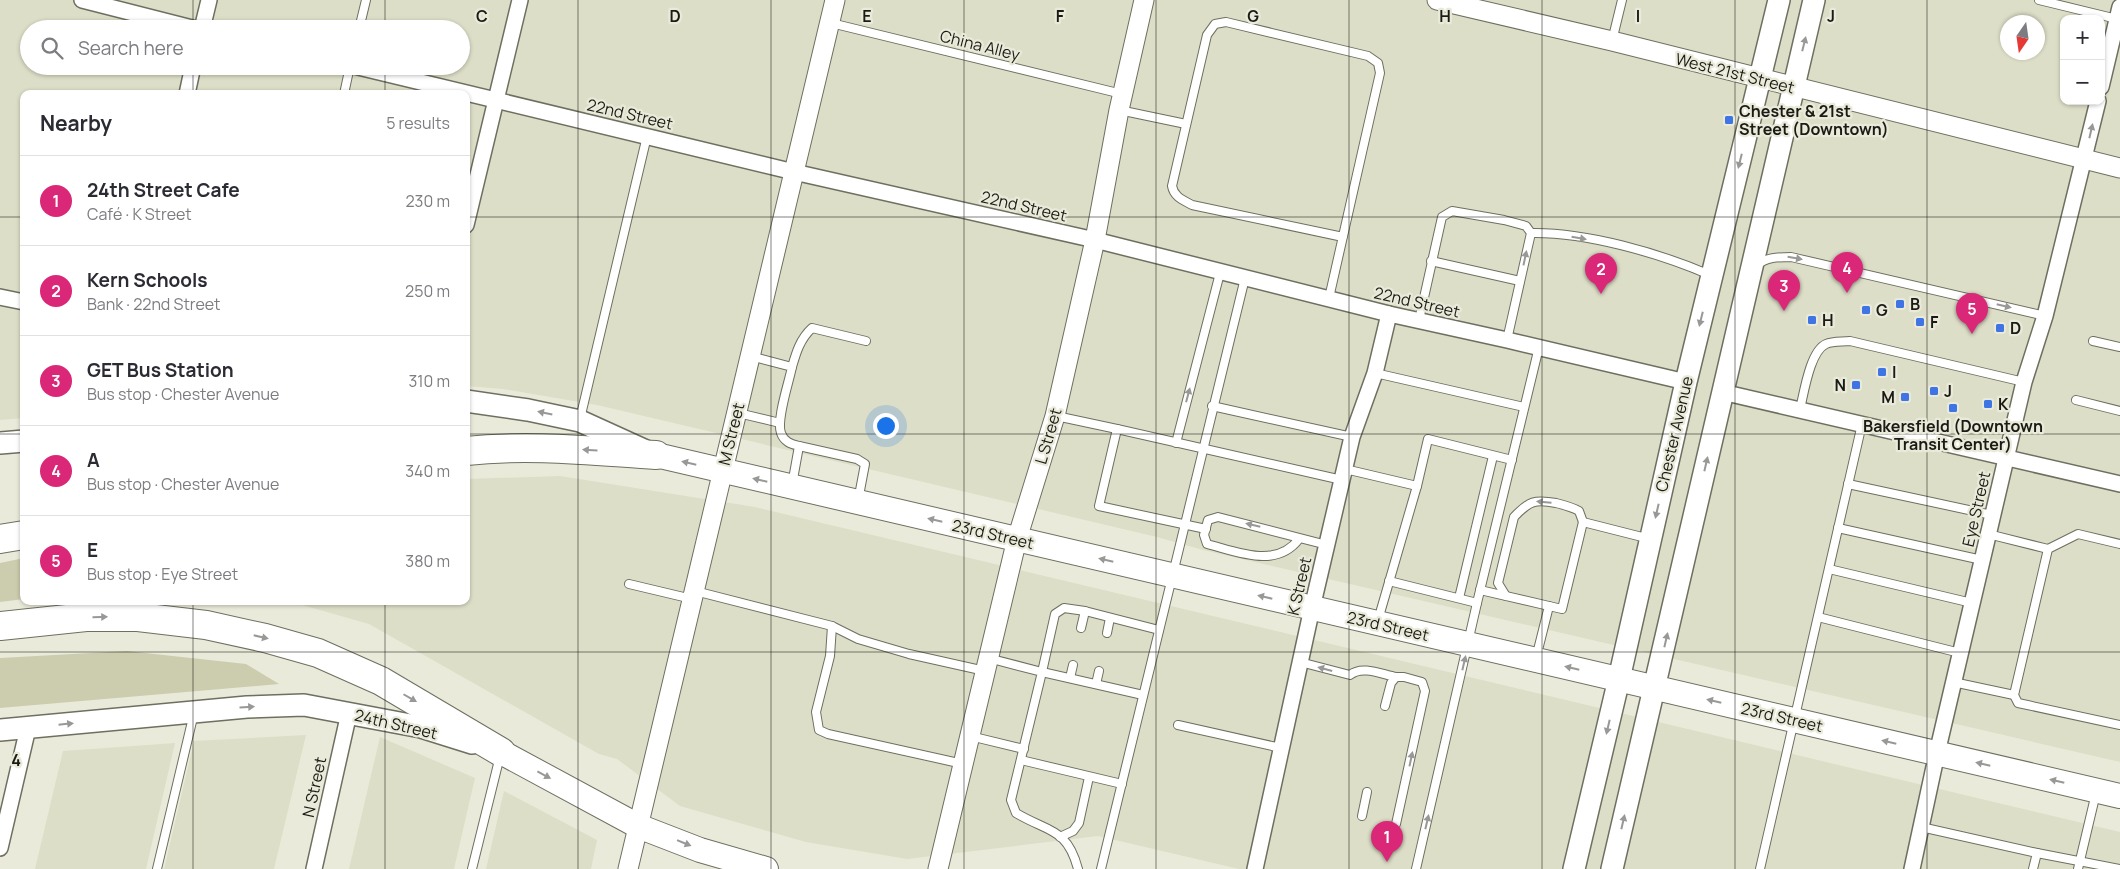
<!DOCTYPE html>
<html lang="en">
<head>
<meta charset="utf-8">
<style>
  body { margin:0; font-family:Manrope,sans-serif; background:#f7f7f7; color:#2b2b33 }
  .controls { position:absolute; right:15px; top:15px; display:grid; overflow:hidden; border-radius:10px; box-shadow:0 1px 4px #0004 }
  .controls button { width:45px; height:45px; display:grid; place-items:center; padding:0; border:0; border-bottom:1px solid #e1e1e2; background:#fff; color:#2b2b33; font:25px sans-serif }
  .compass { position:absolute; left:2000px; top:15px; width:45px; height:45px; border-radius:50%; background:#fff; box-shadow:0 1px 4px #0004; rotate:193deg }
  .you { position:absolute; left:885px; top:425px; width:18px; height:18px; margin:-12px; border:4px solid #fff; border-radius:50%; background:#1a73e8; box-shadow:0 0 0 8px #1a73e833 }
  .badge { display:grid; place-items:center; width:32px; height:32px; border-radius:50%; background:#db2777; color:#fff; font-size:16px; font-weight:700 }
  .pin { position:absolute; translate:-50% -41px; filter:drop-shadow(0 1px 2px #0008) }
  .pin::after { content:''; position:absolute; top:26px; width:18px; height:15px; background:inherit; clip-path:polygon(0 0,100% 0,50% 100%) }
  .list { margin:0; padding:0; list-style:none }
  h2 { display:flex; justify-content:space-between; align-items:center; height:65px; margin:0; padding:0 20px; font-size:21px }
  h2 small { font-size:16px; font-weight:400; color:#7c7c81 }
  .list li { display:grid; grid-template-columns:32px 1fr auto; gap:15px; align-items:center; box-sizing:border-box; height:90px; padding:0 20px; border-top:1px solid #e1e1e2 }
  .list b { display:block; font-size:19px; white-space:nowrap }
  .list p { margin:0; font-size:16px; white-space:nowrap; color:#7c7c81 }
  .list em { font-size:16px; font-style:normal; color:#7c7c81 }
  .icon { flex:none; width:28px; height:28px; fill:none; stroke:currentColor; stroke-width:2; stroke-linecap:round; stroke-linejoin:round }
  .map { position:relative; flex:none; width:2120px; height:869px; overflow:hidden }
  .search { position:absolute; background:#fff; box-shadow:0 1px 4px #0004; left:20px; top:20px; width:450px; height:55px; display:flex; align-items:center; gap:12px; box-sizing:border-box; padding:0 18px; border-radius:28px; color:#7c7c81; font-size:19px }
  .panel { position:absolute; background:#fff; box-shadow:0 1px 4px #0004; left:20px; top:90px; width:450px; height:515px; border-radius:10px }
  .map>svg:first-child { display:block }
</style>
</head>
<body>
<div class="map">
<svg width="2120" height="869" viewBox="0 0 2120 869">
  <rect width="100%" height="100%" fill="#eaeada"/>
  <g fill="#dddec7" fill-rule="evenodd">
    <path d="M0 0H2120V762L1203 550 1157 537 597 405 503 389 466 386V94H24V418L0 420ZM2064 19H2101V101H2064ZM2008 22H2038V52H2008ZM29 29H461V66H29Z"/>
    <polygon points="560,476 755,507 2120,832 2120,869 1239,869 1098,836 907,859 806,842 680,806 617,759 599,754 369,624 288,601 466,601 466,479"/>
    <polygon points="306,735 274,869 164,869 194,741"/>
    <polygon points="380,737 475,778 454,869 349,869"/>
    <polygon points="175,743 146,869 35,869 63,751"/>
    <polygon points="504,791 597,840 591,869 486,869"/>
  </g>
  <g fill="#cccdae">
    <polygon points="24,558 24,599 0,602 0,563"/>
    <polygon points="127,651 246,664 279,684 0,708 0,658"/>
  </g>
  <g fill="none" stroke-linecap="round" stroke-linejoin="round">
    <defs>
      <g id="service">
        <polyline points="2039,0 2117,19"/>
        <polyline points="831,23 1122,94"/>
        <polyline points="359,29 366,0"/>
        <polyline points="1612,41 1622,0"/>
        <polyline points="344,94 350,66"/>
        <polyline points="1119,110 1186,124"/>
        <path d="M1531 233C1586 232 1659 253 1710 275"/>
        <polyline points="1431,261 1520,281"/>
        <path d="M1756 266C1766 257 1778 257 1791 257L2045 316"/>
        <path d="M1329 298 1380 73 1378 63 1368 56 1226 22 1215 24 1207 35 1172 186C1174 197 1183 200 1192 205L1343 237"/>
        <polyline points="1419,320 1442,217 1452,211 1504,220 1526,226 1531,233 1507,340"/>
        <polyline points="2093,341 2120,347"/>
        <path d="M750 356 792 367C789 382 776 420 781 433 784 442 791 444 799 446L792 485"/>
        <path d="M792 367C796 353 800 339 812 328L866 341"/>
        <polyline points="1375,373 1524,407"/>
        <polyline points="2076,400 2120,411"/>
        <polyline points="1212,406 1352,437"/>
        <path d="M1800 409C1804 393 1810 351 1826 344 1833 341 1842 342 1850 341L2024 382"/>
        <polyline points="738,413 780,423"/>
        <polyline points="1056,416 1117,429"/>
        <polyline points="580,419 647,136"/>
        <polyline points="1176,443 1220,273"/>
        <polyline points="799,446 857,459 865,464 858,501"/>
        <polyline points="1345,469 1417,486"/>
        <polyline points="1848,484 1992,515"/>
        <polyline points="1838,528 1982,560"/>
        <polyline points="1206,529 1099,506 1117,429 1342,480"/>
        <polyline points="1988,534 2048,549"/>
        <path d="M1299 539C1276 569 1238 552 1207 544L1204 535 1208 520 1218 517 1327 545"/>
        <polyline points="2120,544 2078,534 2048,549 2014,695 2018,703 2120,725"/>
        <polyline points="1829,569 1972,603"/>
        <polyline points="1389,581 1477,603"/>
        <polyline points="629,584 692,599"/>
        <polyline points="1480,590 1549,606 1536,658"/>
        <polyline points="695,591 832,626 858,639 909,654 985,671"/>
        <path d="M1506 596 1498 583 1514 517C1529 501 1535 499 1556 503 1564 505 1572 507 1579 511L1583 522"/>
        <polyline points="1459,598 1493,456"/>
        <polyline points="1549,606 1562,609 1583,522 1650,539"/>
        <polyline points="1818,617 1960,653"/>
        <polyline points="1378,620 1417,486 1428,439 1512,460"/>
        <polyline points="832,626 830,656 816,712 819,730 828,734 963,764"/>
        <polyline points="1081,628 1085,611"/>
        <polyline points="1107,633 1110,618"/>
        <path d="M988 658 1042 672 1011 800 1016 813C1047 832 1067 827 1078 869"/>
        <path d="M1300 662 1350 675C1362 665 1381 674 1396 677"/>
        <polyline points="1070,678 1073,665"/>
        <polyline points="1953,682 2014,695"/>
        <polyline points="1096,684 1099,671"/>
        <polyline points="1143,695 1042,672 1055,614 1064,608 1085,611 1159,630"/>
        <polyline points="1385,706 1391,683 1396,677 1404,677 1422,682 1425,691 1396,824"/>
        <polyline points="1178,725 1281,748"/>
        <polyline points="970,736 1024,749"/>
        <polyline points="1021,760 1122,784"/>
        <polyline points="1362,816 1367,792"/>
        <polyline points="1921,827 2037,853 2033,869"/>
        <polyline points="1060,837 1073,831 1079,823 1089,777"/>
        <polyline points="2037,853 2120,869"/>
        <polyline points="157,869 194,713"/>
        <polyline points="472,869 500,756"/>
        <polyline points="1101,869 1245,278"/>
        <polyline points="1416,869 1477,603 1539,347"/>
        <polyline points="1760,869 1862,424"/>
        <polyline points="2078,869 2096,793"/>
      </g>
      <g id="minor">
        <polyline points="82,0 196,29"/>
        <polyline points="202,29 209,0"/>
        <polyline points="354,66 794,172 1095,240 1389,314 1507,340 1686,382"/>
        <polyline points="2101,87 2120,7"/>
        <polyline points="187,94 193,66"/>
        <polyline points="466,225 520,0"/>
        <polyline points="0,297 24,302"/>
        <polyline points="1722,392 2120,484"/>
        <polyline points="0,848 28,728"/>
        <polyline points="314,869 349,713"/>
        <polyline points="1255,869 1312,608 1352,437 1375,373 1389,314"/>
        <polyline points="1912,869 1937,753 2024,382 2045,316 2098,101"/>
      </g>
      <g id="tertiary">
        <polyline points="1437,0 1612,41 2120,168"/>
        <polyline points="628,869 835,0"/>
        <polyline points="938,869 1017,539 1055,416 1095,240 1119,110 1144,0"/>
      </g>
      <g id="secondary">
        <polyline points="466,401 528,410 580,421 646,451"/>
        <polyline points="0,443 24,441"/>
        <polyline points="0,730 247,707 304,705 421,727 472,743"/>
        <polyline points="1574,869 1619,679 1686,382 1779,0"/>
        <polyline points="1612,869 1814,0"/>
      </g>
      <g id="primary">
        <polyline points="656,455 2120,796"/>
        <polyline points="501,752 638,826 700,850 766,869"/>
      </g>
      <g id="motorway">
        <path d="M466 451C530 444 592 451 656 455"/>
        <polyline points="0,539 24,535"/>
        <polyline points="0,626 86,617 138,617 206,625 265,638 318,653 381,681 501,752"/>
      </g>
    </defs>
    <use href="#service" stroke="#6e6f60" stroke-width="10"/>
    <use href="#minor" stroke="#6e6f60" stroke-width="18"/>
    <use href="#tertiary" stroke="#6e6f60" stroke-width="21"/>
    <use href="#secondary" stroke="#6e6f60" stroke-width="24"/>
    <use href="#primary" stroke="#6e6f60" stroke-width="26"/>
    <use href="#motorway" stroke="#6e6f60" stroke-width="30"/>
    <use href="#service" stroke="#fff" stroke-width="8"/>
    <use href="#minor" stroke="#fff" stroke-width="15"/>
    <use href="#tertiary" stroke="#fff" stroke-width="19"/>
    <use href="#secondary" stroke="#fff" stroke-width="21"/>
    <use href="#primary" stroke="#fff" stroke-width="24"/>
    <use href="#motorway" stroke="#fff" stroke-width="28"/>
  </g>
  <defs><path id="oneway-solid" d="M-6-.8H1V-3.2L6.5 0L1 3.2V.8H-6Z" transform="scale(1.25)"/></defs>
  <g fill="#989896">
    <use href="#oneway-solid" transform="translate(1804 44) rotate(-76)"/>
    <use href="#oneway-solid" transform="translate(2091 131) rotate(-77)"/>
    <use href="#oneway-solid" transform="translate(1740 161) rotate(104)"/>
    <use href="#oneway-solid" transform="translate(1579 238) rotate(10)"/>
    <use href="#oneway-solid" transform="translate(1525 258) rotate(-78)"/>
    <use href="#oneway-solid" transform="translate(1795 258) rotate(10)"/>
    <use href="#oneway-solid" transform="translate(2004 306) rotate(13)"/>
    <use href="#oneway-solid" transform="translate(1701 319) rotate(104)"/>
    <use href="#oneway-solid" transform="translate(1188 395) rotate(-75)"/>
    <use href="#oneway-solid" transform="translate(545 413) rotate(-168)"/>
    <use href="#oneway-solid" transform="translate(590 450) rotate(-176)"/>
    <use href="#oneway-solid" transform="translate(689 463) rotate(-167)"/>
    <use href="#oneway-solid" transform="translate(1706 464) rotate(-77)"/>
    <use href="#oneway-solid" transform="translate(760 480) rotate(-167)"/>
    <use href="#oneway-solid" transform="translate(1544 502) rotate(-175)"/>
    <use href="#oneway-solid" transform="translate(1657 511) rotate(103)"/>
    <use href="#oneway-solid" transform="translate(935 520) rotate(-167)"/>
    <use href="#oneway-solid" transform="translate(1253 525) rotate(-167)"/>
    <use href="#oneway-solid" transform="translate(1106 560) rotate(-167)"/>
    <use href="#oneway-solid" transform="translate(1265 597) rotate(-167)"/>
    <use href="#oneway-solid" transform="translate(100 617) rotate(-1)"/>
    <use href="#oneway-solid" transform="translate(261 637) rotate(13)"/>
    <use href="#oneway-solid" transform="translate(1666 640) rotate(-77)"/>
    <use href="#oneway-solid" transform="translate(1464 663) rotate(-77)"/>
    <use href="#oneway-solid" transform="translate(1572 668) rotate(-167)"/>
    <use href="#oneway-solid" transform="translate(1325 669) rotate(-165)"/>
    <use href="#oneway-solid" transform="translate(410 698) rotate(30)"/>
    <use href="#oneway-solid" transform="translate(1714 701) rotate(-167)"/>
    <use href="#oneway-solid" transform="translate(247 707) rotate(-4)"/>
    <use href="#oneway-solid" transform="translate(66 724) rotate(-6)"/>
    <use href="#oneway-solid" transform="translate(1608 727) rotate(103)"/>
    <use href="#oneway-solid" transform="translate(1889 742) rotate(-167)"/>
    <use href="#oneway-solid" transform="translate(1411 759) rotate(-78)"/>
    <use href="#oneway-solid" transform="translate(1983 764) rotate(-167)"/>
    <use href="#oneway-solid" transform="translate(544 775) rotate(28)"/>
    <use href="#oneway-solid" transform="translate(2057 781) rotate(-167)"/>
    <use href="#oneway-solid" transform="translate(1427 822) rotate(-77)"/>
    <use href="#oneway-solid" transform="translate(1623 822) rotate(-77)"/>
    <use href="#oneway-solid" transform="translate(684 843) rotate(22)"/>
  </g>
  <path fill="none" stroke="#1b1b15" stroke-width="1" stroke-opacity="0.55" d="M193 0V29M385 0V29M578 0V869M771 0V869M964 0V869M1156 0V869M1349 0V869M1542 0V869M1735 0V869M1927 0V869M193 66V94M385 66V94M0 217H24M466 217H2120M0 434H24M466 434H2120M193 601V869M385 601V869M0 652H2120"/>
  <g fill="#3e74e4" stroke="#eaeada" stroke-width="2">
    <rect x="1724" y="115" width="10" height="10" rx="2.5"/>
    <rect x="1895" y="299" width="10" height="10" rx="2.5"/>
    <rect x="1861" y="305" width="10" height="10" rx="2.5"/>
    <rect x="1807" y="315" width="10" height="10" rx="2.5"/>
    <rect x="1915" y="317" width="10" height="10" rx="2.5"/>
    <rect x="1995" y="323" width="10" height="10" rx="2.5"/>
    <rect x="1877" y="367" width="10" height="10" rx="2.5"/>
    <rect x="1851" y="380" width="10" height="10" rx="2.5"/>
    <rect x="1929" y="386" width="10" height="10" rx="2.5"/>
    <rect x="1900" y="392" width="10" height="10" rx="2.5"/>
    <rect x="1983" y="399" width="10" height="10" rx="2.5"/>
    <rect x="1948" y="403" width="10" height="10" rx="2.5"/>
  </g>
  <g text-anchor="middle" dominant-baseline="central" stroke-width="4.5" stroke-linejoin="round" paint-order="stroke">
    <g font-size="16" fill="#1b1b15" stroke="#eaeada">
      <text transform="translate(980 45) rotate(14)">China Alley</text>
      <text transform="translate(1735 73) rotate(14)">West 21st Street</text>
      <text transform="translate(630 114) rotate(13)">22nd Street</text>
      <text transform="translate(1024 206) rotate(13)">22nd Street</text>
      <text transform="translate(1417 302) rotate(13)">22nd Street</text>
      <text transform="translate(731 434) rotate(-76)">M Street</text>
      <text transform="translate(1674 434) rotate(-77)">Chester Avenue</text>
      <text transform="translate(1048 436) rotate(-74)">L Street</text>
      <text transform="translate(1976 509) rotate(-77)">Eye Street</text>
      <text transform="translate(993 534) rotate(13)">23rd Street</text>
      <text transform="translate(1299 586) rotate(-77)">K Street</text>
      <text transform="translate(1388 626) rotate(13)">23rd Street</text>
      <text transform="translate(1782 717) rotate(13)">23rd Street</text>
      <text transform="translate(396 724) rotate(13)">24th Street</text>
      <text transform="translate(314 787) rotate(-78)">N Street</text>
    </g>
    <g font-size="16" font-weight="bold" fill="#1b1b15" stroke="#eaeada" text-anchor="start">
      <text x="1739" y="111">Chester &amp; 21st<tspan x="1739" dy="18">Street (Downtown)</tspan></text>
      <text x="1910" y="304">B</text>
      <text x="1876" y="310">G</text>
      <text x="1822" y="320">H</text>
      <text x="1930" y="322">F</text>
      <text x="2010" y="328">D</text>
      <text x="1892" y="372">I</text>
      <text x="1846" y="385" text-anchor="end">N</text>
      <text x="1944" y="391">J</text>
      <text x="1895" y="397" text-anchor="end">M</text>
      <text x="1998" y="404">K</text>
      <text x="1953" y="426" text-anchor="middle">Bakersfield (Downtown<tspan x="1953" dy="18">Transit Center)</tspan></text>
    </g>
  </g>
  <g font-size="16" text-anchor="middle" font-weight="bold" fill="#1b1b15" stroke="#eaeada" stroke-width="4.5" stroke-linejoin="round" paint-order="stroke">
    <text x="482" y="22">C</text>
    <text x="675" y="22">D</text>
    <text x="867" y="22">E</text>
    <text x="1060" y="22">F</text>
    <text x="1253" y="22">G</text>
    <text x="1445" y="22">H</text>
    <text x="1638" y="22">I</text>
    <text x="1831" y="22">J</text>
    <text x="16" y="766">4</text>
  </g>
</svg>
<div class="controls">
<button>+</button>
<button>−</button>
</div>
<svg class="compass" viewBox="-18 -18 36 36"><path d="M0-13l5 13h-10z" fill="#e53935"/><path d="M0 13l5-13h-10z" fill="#7c7c81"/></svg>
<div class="you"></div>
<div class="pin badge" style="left:1387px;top:862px">1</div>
<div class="pin badge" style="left:1601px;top:294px">2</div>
<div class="pin badge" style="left:1784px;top:311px">3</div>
<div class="pin badge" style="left:1847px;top:293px">4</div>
<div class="pin badge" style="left:1972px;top:334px">5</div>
<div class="search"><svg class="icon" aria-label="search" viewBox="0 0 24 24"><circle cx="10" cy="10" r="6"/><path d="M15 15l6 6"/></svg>Search here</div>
<section class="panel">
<h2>Nearby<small>5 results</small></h2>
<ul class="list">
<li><span class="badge">1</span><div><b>24th Street Cafe</b><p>Café · K Street</p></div><em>230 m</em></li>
<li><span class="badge">2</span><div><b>Kern Schools</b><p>Bank · 22nd Street</p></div><em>250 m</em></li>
<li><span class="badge">3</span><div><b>GET Bus Station</b><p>Bus stop · Chester Avenue</p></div><em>310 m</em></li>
<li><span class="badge">4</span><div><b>A</b><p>Bus stop · Chester Avenue</p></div><em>340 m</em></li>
<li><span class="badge">5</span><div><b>E</b><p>Bus stop · Eye Street</p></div><em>380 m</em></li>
</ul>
</section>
</div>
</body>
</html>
